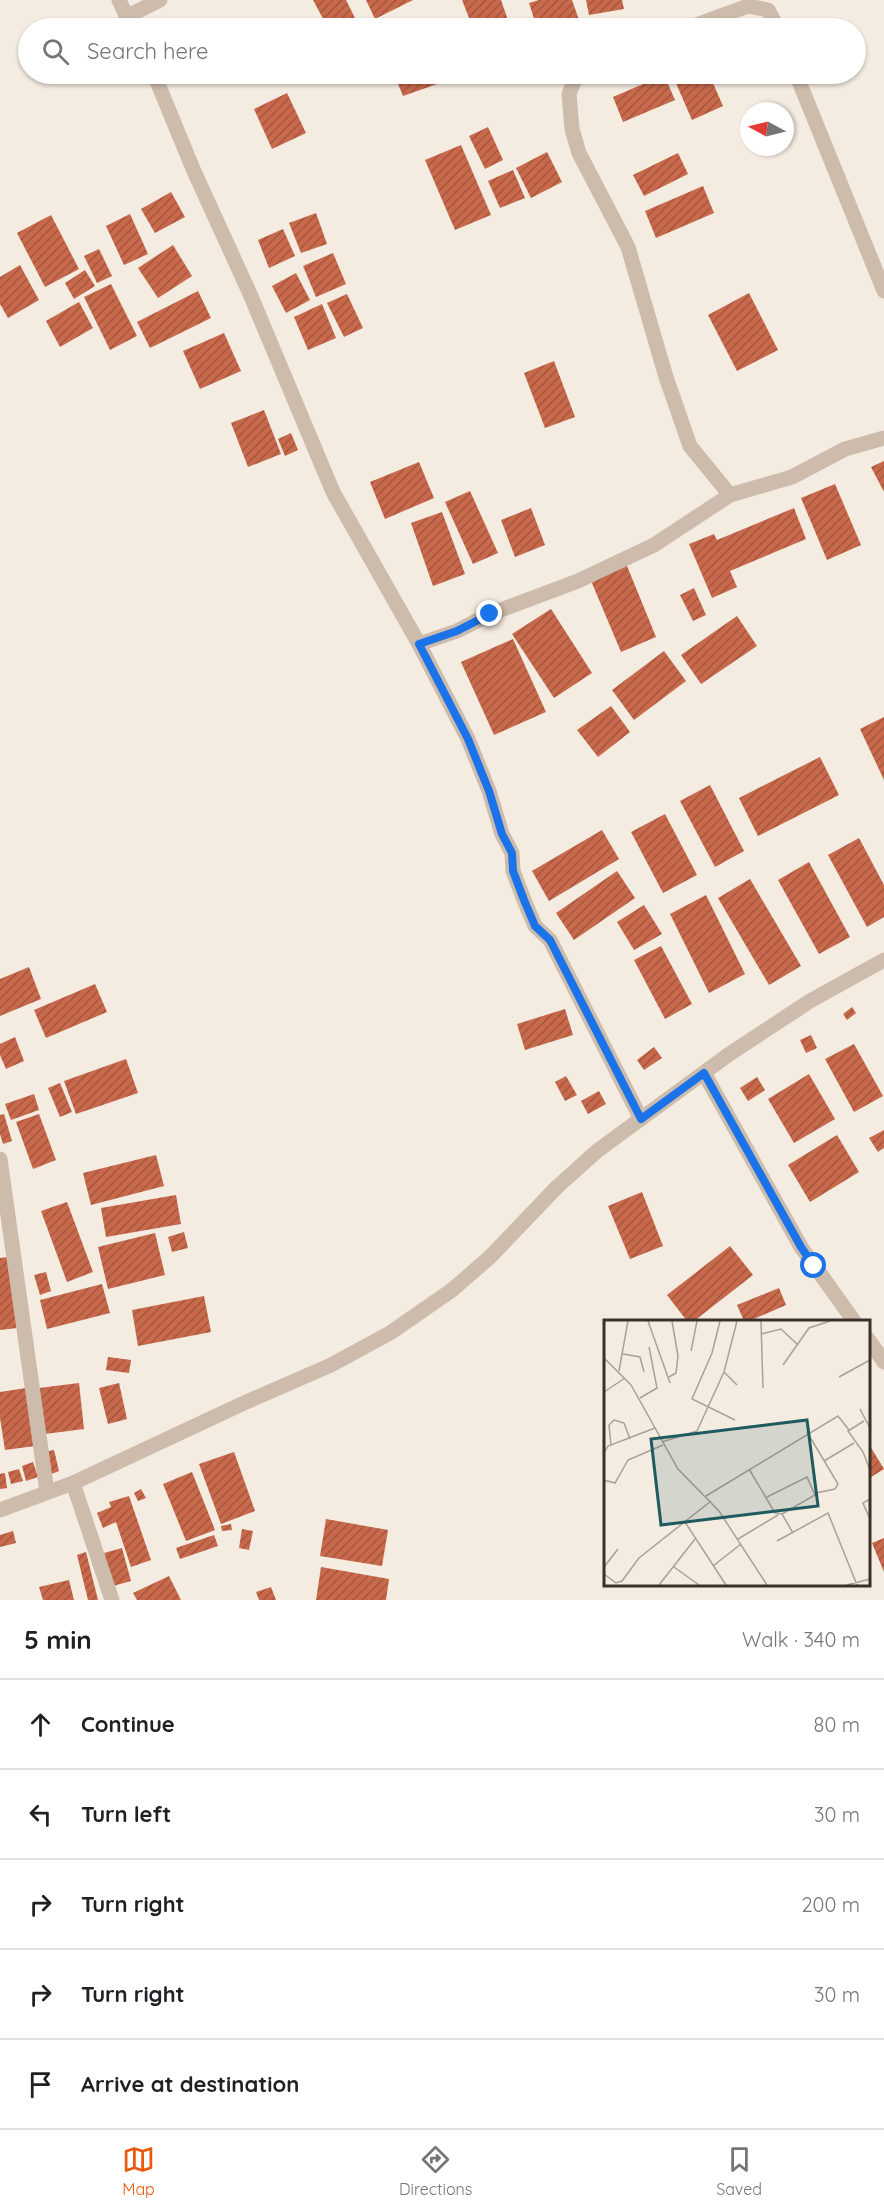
<!DOCTYPE html>
<html lang="en">
<head>
<meta charset="utf-8">
<style>
  body { margin:0; font-family:Quicksand,sans-serif; background:#f6f6f6; color:#202124 }
  .compass { position:absolute; left:740px; top:102px; width:54px; height:54px; border-radius:50%; background:#fff; box-shadow:0 2px 4px #0004; rotate:277deg }
  .stop { position:absolute; width:18px; height:18px; margin:-14px; border:4px solid #1a73e8; border-radius:50%; background:#fff }
  .stop.end { background:#1a73e8; border-color:#fff; box-shadow:0 2px 6px #0008 }
  .list { margin:0; padding:0; list-style:none }
  h2 { display:flex; justify-content:space-between; align-items:center; height:78px; margin:0; padding:0 24px; font-size:26px }
  h2 small { font-size:20px; font-weight:400; color:#757577 }
  .list li { display:grid; grid-template-columns:39px 1fr auto; gap:18px; align-items:center; box-sizing:border-box; height:90px; padding:0 24px; border-top:2px solid #e0e0e0 }
  .list b { display:block; font-size:22px; white-space:nowrap }
  .list em { font-size:20px; font-style:normal; color:#757577 }
  .icon { flex:none; width:33px; height:33px; fill:none; stroke:currentColor; stroke-width:2; stroke-linecap:round; stroke-linejoin:round }
  .map { position:relative; flex:none; width:884px; height:1600px; overflow:hidden }
  .search { position:absolute; background:#fff; box-shadow:0 2px 4px #0004; left:18px; right:18px; top:18px; height:66px; display:flex; align-items:center; gap:15px; box-sizing:border-box; padding:0 21px; border-radius:33px; color:#757577; font-size:22px }
  .sheet { height:528px; background:#fff }
  nav { display:flex; justify-content:space-around; align-items:center; box-sizing:border-box; height:84px; border-top:2px solid #e0e0e0; background:#fff; font-size:16px; color:#757577 }
  nav a { display:grid; justify-items:center; gap:3px }
  nav .on { color:#ea580c }
  .map>svg:first-child { display:block }
</style>
</head>
<body>
<div class="map">
<svg width="884" height="1600" viewBox="0 0 884 1600">
  <defs>
    <pattern id="building-hatch" width="6" height="6" patternUnits="userSpaceOnUse" patternTransform="scale(1.5)"><rect width="6" height="6" fill="#c8694b"/><path d="M-1 1l2-2M0 6l6-6M5 7l2-2" fill="none" stroke="#a4573f"/></pattern>
  </defs>
  <rect width="100%" height="100%" fill="#f4ebe1"/>
  <g fill="url(#building-hatch)">
    <polygon points="313,0 346,0 360,28 328,28"/>
    <polygon points="366,0 413,0 375,19"/>
    <polygon points="462,0 501,0 510,26 502,28 473,28"/>
    <polygon points="539,0 572,0 579,20 555,28 537,28 529,3"/>
    <polygon points="586,0 622,0 624,9 589,15"/>
    <polygon points="394,74 436,74 440,83 403,96"/>
    <polygon points="672,74 709,74 723,106 692,120"/>
    <polygon points="664,75 675,100 623,122 613,97"/>
    <polygon points="287,93 306,133 272,149 254,109"/>
    <polygon points="488,127 503,160 485,169 469,136"/>
    <polygon points="461,145 491,215 455,230 425,160"/>
    <polygon points="547,152 562,182 531,198 516,168"/>
    <polygon points="678,153 688,174 644,196 633,175"/>
    <polygon points="513,170 525,198 500,208 488,181"/>
    <polygon points="703,186 714,213 656,238 645,211"/>
    <polygon points="171,192 185,217 155,233 141,209"/>
    <polygon points="316,213 327,244 301,253 289,223"/>
    <polygon points="130,214 148,254 124,265 106,226"/>
    <polygon points="51,215 79,269 45,287 17,233"/>
    <polygon points="283,229 295,256 269,268 258,240"/>
    <polygon points="173,245 192,276 158,298 138,268"/>
    <polygon points="99,249 112,276 97,283 84,256"/>
    <polygon points="333,253 346,284 316,297 303,266"/>
    <polygon points="20,265 39,300 8,318 0,304 0,277"/>
    <polygon points="85,270 95,286 74,299 65,283"/>
    <polygon points="296,273 310,300 286,313 272,286"/>
    <polygon points="111,284 137,336 110,350 84,297"/>
    <polygon points="198,291 211,318 150,348 137,322"/>
    <polygon points="749,293 778,350 737,371 708,315"/>
    <polygon points="347,294 363,328 344,337 327,303"/>
    <polygon points="79,302 93,328 60,347 46,321"/>
    <polygon points="322,304 336,338 308,350 294,317"/>
    <polygon points="224,333 241,371 200,389 183,351"/>
    <polygon points="554,361 575,417 545,428 524,373"/>
    <polygon points="264,410 281,454 248,467 231,423"/>
    <polygon points="291,433 298,450 285,456 278,439"/>
    <polygon points="884,461 884,492 871,467"/>
    <polygon points="419,462 434,498 385,519 370,482"/>
    <polygon points="835,484 861,545 827,560 801,498"/>
    <polygon points="470,491 498,553 473,564 445,502"/>
    <polygon points="531,508 545,545 515,557 501,520"/>
    <polygon points="794,508 806,539 730,571 737,587 712,598 689,544 714,534 717,540"/>
    <polygon points="442,512 465,574 433,586 411,523"/>
    <polygon points="625,561 656,637 621,652 589,576"/>
    <polygon points="694,588 706,615 693,621 680,595"/>
    <polygon points="551,609 592,673 554,698 512,634"/>
    <polygon points="737,616 757,646 701,684 681,655"/>
    <polygon points="513,639 546,712 494,735 461,662"/>
    <polygon points="664,651 686,681 634,720 612,690"/>
    <polygon points="611,706 630,732 598,757 577,730"/>
    <polygon points="884,717 884,780 860,729"/>
    <polygon points="820,757 839,795 758,836 739,798"/>
    <polygon points="710,785 744,851 715,867 680,801"/>
    <polygon points="665,814 697,875 663,893 631,832"/>
    <polygon points="602,830 619,859 549,901 532,871"/>
    <polygon points="859,838 884,885 884,917 867,927 828,855"/>
    <polygon points="809,862 850,937 819,954 778,880"/>
    <polygon points="617,871 635,898 574,940 556,913"/>
    <polygon points="750,879 801,966 769,985 718,898"/>
    <polygon points="706,895 745,974 709,993 670,914"/>
    <polygon points="644,905 662,934 634,950 617,922"/>
    <polygon points="661,946 692,1004 665,1019 634,960"/>
    <polygon points="29,967 41,999 0,1016 0,979"/>
    <polygon points="95,984 107,1012 46,1038 34,1010"/>
    <polygon points="852,1007 856,1013 847,1020 843,1014"/>
    <polygon points="565,1009 573,1035 525,1050 517,1024"/>
    <polygon points="811,1035 817,1048 806,1053 800,1040"/>
    <polygon points="15,1037 24,1061 6,1069 0,1055 0,1044"/>
    <polygon points="854,1044 883,1096 854,1112 825,1059"/>
    <polygon points="654,1047 662,1058 644,1070 637,1060"/>
    <polygon points="126,1059 138,1093 76,1114 64,1081"/>
    <polygon points="809,1074 835,1119 794,1143 768,1099"/>
    <polygon points="566,1076 577,1095 565,1101 555,1082"/>
    <polygon points="757,1077 765,1090 748,1101 740,1088"/>
    <polygon points="60,1083 72,1112 60,1117 48,1088"/>
    <polygon points="599,1091 606,1104 588,1114 581,1101"/>
    <polygon points="34,1094 39,1110 11,1120 5,1104"/>
    <polygon points="4,1114 12,1141 3,1144 0,1134 0,1115"/>
    <polygon points="39,1114 56,1160 33,1169 16,1122"/>
    <polygon points="884,1130 884,1148 878,1152 869,1138"/>
    <polygon points="837,1135 859,1172 810,1202 788,1165"/>
    <polygon points="156,1155 164,1186 91,1205 83,1173"/>
    <polygon points="642,1192 663,1246 630,1259 608,1206"/>
    <polygon points="176,1195 181,1224 106,1237 101,1208"/>
    <polygon points="67,1202 93,1272 67,1282 41,1211"/>
    <polygon points="184,1232 188,1248 172,1252 168,1237"/>
    <polygon points="155,1233 165,1275 108,1289 98,1247"/>
    <polygon points="730,1246 753,1275 694,1321 687,1321 667,1295"/>
    <polygon points="8,1257 17,1328 0,1330 0,1258"/>
    <polygon points="46,1272 51,1291 40,1295 34,1275"/>
    <polygon points="102,1284 110,1313 47,1329 40,1300"/>
    <polygon points="779,1288 786,1305 749,1321 744,1321 737,1305"/>
    <polygon points="204,1296 211,1332 138,1346 132,1310"/>
    <polygon points="108,1357 131,1360 129,1373 106,1370"/>
    <polygon points="79,1383 84,1429 45,1434 39,1388"/>
    <polygon points="119,1383 127,1419 108,1424 99,1388"/>
    <polygon points="26,1388 35,1446 5,1450 0,1418 0,1392"/>
    <polygon points="870,1446 884,1469 868,1479 868,1448"/>
    <polygon points="54,1450 59,1471 49,1475 43,1452"/>
    <polygon points="234,1452 255,1511 221,1524 199,1464"/>
    <polygon points="33,1462 38,1477 26,1481 22,1466"/>
    <polygon points="19,1469 23,1481 11,1484 8,1472"/>
    <polygon points="192,1472 215,1530 186,1541 163,1484"/>
    <polygon points="5,1473 7,1488 0,1489 0,1474"/>
    <polygon points="141,1489 146,1498 138,1501 134,1493"/>
    <polygon points="129,1496 151,1560 131,1567 116,1522 103,1528 97,1513 111,1507 109,1502"/>
    <polygon points="326,1519 388,1530 382,1566 320,1556"/>
    <polygon points="231,1524 232,1530 222,1531 221,1526"/>
    <polygon points="242,1529 253,1531 249,1550 239,1548"/>
    <polygon points="13,1531 16,1543 0,1547 0,1535"/>
    <polygon points="214,1535 218,1546 180,1559 176,1548"/>
    <polygon points="884,1538 884,1572 872,1543"/>
    <polygon points="122,1548 131,1581 113,1586 104,1553"/>
    <polygon points="86,1552 98,1600 88,1600 77,1555"/>
    <polygon points="321,1567 389,1579 386,1600 316,1600"/>
    <polygon points="169,1576 181,1600 137,1600 133,1593"/>
    <polygon points="69,1580 74,1600 43,1600 39,1587"/>
    <polygon points="271,1587 276,1600 259,1600 256,1592"/>
  </g>
  <g fill="none" stroke-linecap="round" stroke-linejoin="round">
    <g stroke="#cdbbac" stroke-width="15">
      <polyline points="119,0 132,28"/>
      <polyline points="126,17 160,0"/>
      <polyline points="688,28 748,6 768,10 778,28"/>
      <polyline points="154,74 193,169 250,294 333,492 419,644 468,739 489,791 502,834 512,853 513,871 524,900 535,926 550,940 641,1119"/>
      <polyline points="577,74 569,94 572,129 579,153 628,247 666,377 690,446 730,495"/>
      <polyline points="796,74 884,291"/>
      <polyline points="419,644 457,631 490,614 578,581 654,545 730,495 792,477 845,449 884,438"/>
      <polyline points="704,1073 801,1247 854,1321"/>
      <polyline points="0,1159 47,1492"/>
      <polyline points="868,1339 884,1362"/>
      <polyline points="73,1483 112,1600"/>
      <polyline points="0,1510 73,1483 244,1403 331,1365 390,1333 452,1290 490,1257 557,1187 597,1151 728,1055 810,1001 884,960"/>
    </g>
  </g>
  <g fill="none" stroke-linecap="round" stroke-linejoin="round">
    <polyline stroke="#1a73e8" stroke-width="8" points="490,614 457,631 419,644 468,739 489,791 502,834 512,853 513,871 524,900 535,926 550,940 641,1119 704,1073 801,1247 814,1266"/>
  </g>
  <g transform="translate(604 1320)">
    <rect width="266" height="266" fill="#f4ebe1"/>
    <path fill="none" stroke="#aaa098" stroke-width="1.5" d="M44 1 66 63M116 1 108 33 88 79 131 100M157 1 159 68M157 14 177 9 194 25M87 31 93 1M19 34 36 37 40 52M0 38 27 65 74 149 115 191 163 265M179 45 205 8 226 1M15 51 24 1M120 52 133 65M65 57 72 53 74 36 68 1M235 57 266 40M0 72 21 58M36 78 53 68 45 27M256 89 266 108M260 101 244 111 259 132 266 150M203 112 234 164 231 169 212 173M58 122 93 111 120 52 133 1M7 125 5 105 10 100 20 103 26 119M0 133 4 126 51 108M220 141 250 123M145 149 171 193 178 194 189 213M0 160 11 163 24 140 59 125M102 176 234 96 245 110M163 177 203 157 211 175 178 194M265 197 259 183 266 179M81 202 122 265M134 219 174 195M173 221 224 193 253 265M109 246 137 224M0 247 14 229M70 247 95 265M0 254 12 263 18 261 35 238 107 181M55 265 91 219M243 265 266 259"/>
    <path fill="#1f5a5e" fill-opacity="0.15" stroke="#1f5a5e" stroke-width="3" d="M203 100 214 186 57 205 47 119Z"/>
    <rect width="266" height="266" fill="none" stroke="#3b302b" stroke-width="3"/>
  </g>
</svg>
<svg class="compass" viewBox="-18 -18 36 36"><path d="M0-13l5 13h-10z" fill="#e53935"/><path d="M0 13l5-13h-10z" fill="#757577"/></svg>
<div class="stop" style="left:814px;top:1266px"></div>
<div class="stop end" style="left:490px;top:614px"></div>
<div class="search"><svg class="icon" aria-label="search" viewBox="0 0 24 24"><circle cx="10" cy="10" r="6"/><path d="M15 15l6 6"/></svg>Search here</div>
</div>
<section class="sheet">
<h2>5 min<small>Walk · 340 m</small></h2>
<ul class="list">
<li><svg class="icon" aria-label="ahead" viewBox="0 0 24 24"><path d="M12 20V5M6 11l6-6 6 6"/></svg><div><b>Continue</b></div><em>80 m</em></li>
<li><svg class="icon" aria-label="left" viewBox="0 0 24 24"><path d="M17 20v-9H6M10 6l-5 5 5 5"/></svg><div><b>Turn left</b></div><em>30 m</em></li>
<li><svg class="icon" aria-label="right" viewBox="0 0 24 24"><path d="M7 20v-9h11M14 6l5 5-5 5"/></svg><div><b>Turn right</b></div><em>200 m</em></li>
<li><svg class="icon" aria-label="right" viewBox="0 0 24 24"><path d="M7 20v-9h11M14 6l5 5-5 5"/></svg><div><b>Turn right</b></div><em>30 m</em></li>
<li><svg class="icon" aria-label="arrive" viewBox="0 0 24 24"><path d="M6 21V4h12l-3 4 3 4H6"/></svg><div><b>Arrive at destination</b></div></li>
</ul>
</section>
<nav>
<a class="on"><svg class="icon" aria-label="map" viewBox="0 0 24 24"><path d="M3 6l6-2 6 2 6-2v14l-6 2-6-2-6 2zM9 4v14M15 6v14"/></svg>Map</a>
<a><svg class="icon" aria-label="directions" viewBox="0 0 24 24"><path d="M12 3l9 9-9 9-9-9zM9 14v-3h6M13 9l2 2-2 2"/></svg>Directions</a>
<a><svg class="icon" aria-label="saved" viewBox="0 0 24 24"><path d="M7 4h10v16l-5-4-5 4z"/></svg>Saved</a>
</nav>
</body>
</html>
